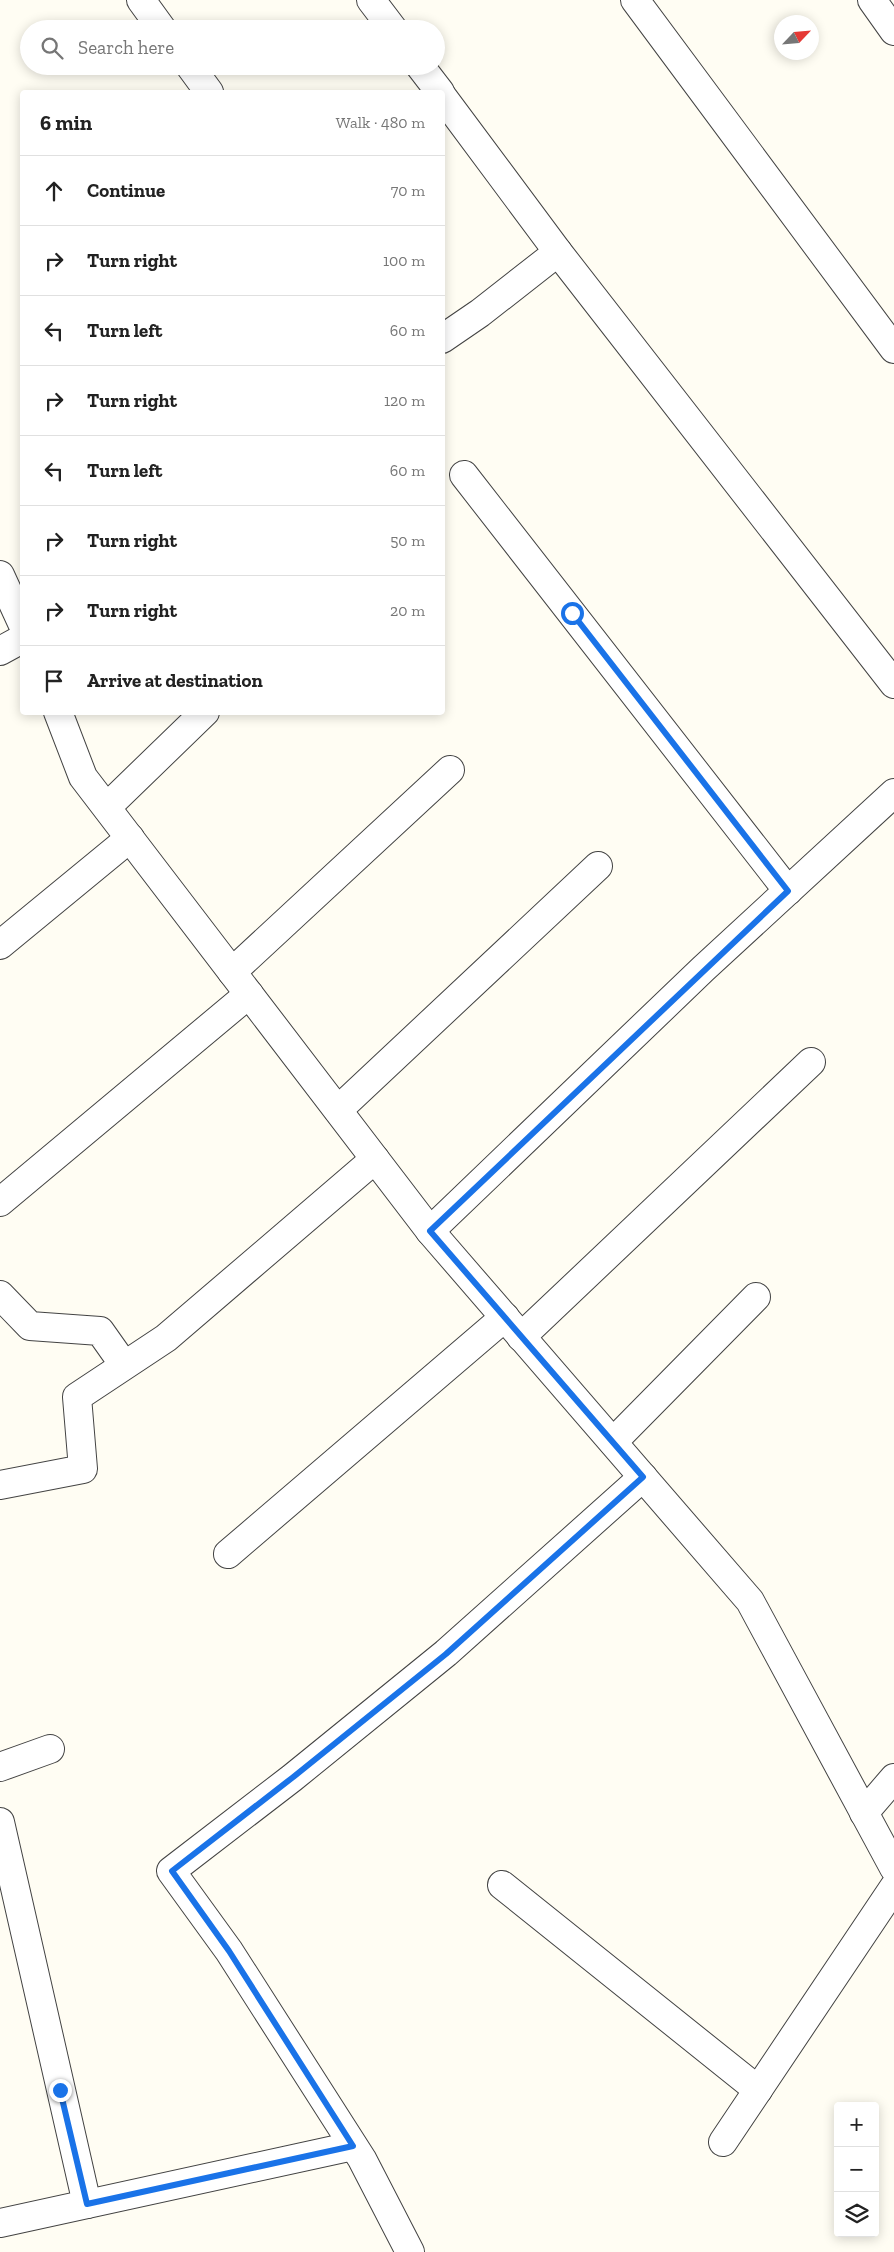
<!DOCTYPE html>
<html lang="en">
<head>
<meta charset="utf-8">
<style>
  body { margin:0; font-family:"Zilla Slab",serif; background:#f6f6f6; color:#222 }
  .controls { position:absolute; right:15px; bottom:15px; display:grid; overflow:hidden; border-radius:5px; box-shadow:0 2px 12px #0003 }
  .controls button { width:45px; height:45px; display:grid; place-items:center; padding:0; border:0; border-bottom:1px solid #e0e0e0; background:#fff; color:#222; font:25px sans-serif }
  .compass { position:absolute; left:774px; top:15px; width:45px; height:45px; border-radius:50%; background:#fff; box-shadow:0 2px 12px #0003; rotate:64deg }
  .stop { position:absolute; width:15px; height:15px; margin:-11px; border:4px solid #1a73e8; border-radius:50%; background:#fff }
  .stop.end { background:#1a73e8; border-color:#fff; box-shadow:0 1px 5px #0008 }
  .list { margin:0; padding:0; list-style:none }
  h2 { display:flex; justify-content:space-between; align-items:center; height:65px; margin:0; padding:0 20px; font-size:21px }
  h2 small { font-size:16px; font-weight:400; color:#767676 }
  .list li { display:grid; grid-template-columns:32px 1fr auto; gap:15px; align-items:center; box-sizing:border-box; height:70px; padding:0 20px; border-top:1px solid #e0e0e0 }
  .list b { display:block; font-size:19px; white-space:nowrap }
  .list em { font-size:16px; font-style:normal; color:#767676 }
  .icon { flex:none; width:28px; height:28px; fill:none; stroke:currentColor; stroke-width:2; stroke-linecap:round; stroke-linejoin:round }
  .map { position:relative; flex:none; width:894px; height:2252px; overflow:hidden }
  .search { position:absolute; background:#fff; box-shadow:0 2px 12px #0003; left:20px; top:20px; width:425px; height:55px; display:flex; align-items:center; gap:12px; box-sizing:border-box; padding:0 18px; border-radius:28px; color:#767676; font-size:19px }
  .panel { position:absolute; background:#fff; box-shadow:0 2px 12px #0003; left:20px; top:90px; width:425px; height:625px; border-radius:5px }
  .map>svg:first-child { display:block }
</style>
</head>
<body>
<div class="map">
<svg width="894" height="2252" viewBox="0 0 894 2252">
  <rect width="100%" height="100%" fill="#fffdf3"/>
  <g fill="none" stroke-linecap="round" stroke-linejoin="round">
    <defs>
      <g id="minor">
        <polyline points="141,0 162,29"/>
        <polyline points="371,0 393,29"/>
        <polyline points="635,0 894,349"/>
        <polyline points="872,0 894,31"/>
        <polyline points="190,66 209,92"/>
        <polyline points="420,66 440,92"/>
        <polyline points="442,96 558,252 894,684"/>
        <polyline points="442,339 480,313 558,252"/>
        <polyline points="464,475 788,891"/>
        <polyline points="0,575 22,623"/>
        <polyline points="0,651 22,639"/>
        <polyline points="58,712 83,777 430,1231 750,1601 894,1868"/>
        <polyline points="107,807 205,712"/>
        <polyline points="0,945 130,838"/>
        <polyline points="232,972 450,770"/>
        <polyline points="338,1110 598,866"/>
        <polyline points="0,1202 249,994"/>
        <polyline points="430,1231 703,969 894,793"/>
        <polyline points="0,1295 30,1326 100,1331 124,1365"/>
        <polyline points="521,1337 811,1062"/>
        <polyline points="613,1442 756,1297"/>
        <polyline points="0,1485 83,1469 77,1397 166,1338 375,1159"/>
        <polyline points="228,1554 505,1317"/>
        <polyline points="0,1767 50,1749"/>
        <polyline points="864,1813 894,1778"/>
        <polyline points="0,1822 87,2204"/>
        <polyline points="502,1885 758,2090"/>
        <polyline points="723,2142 894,1887"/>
        <polyline points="0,2223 353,2146"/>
        <polyline points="410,2252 362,2159 229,1951 171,1871 292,1778 446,1653 643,1477"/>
      </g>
    </defs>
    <use href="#minor" stroke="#434343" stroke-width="30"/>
    <use href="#minor" stroke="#fff" stroke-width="28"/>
  </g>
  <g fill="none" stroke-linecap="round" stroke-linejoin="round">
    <polyline stroke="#1a73e8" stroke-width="6" points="60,2090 87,2204 353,2146 229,1951 172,1871 292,1778 446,1654 643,1477 430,1231 788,891 572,613"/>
  </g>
</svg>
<div class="controls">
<button>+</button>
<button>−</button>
<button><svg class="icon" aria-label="layers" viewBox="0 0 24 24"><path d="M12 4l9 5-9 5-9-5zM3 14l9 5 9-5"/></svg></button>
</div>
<svg class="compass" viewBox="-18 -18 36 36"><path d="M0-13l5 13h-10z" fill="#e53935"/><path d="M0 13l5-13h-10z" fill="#767676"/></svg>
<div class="stop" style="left:572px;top:613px"></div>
<div class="stop end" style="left:60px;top:2090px"></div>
<div class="search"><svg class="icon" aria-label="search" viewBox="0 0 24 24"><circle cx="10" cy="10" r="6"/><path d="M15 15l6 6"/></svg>Search here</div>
<section class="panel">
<h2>6 min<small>Walk · 480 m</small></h2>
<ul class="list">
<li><svg class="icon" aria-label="ahead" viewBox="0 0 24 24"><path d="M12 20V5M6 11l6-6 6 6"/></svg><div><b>Continue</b></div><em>70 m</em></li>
<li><svg class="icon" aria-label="right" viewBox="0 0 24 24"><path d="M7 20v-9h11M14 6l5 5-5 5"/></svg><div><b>Turn right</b></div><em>100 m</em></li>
<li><svg class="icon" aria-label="left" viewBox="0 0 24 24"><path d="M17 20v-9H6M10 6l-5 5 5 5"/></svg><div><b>Turn left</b></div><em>60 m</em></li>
<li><svg class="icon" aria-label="right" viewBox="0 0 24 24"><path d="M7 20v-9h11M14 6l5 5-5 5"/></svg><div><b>Turn right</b></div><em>120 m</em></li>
<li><svg class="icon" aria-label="left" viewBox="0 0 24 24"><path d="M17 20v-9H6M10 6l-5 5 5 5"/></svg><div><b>Turn left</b></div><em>60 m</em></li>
<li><svg class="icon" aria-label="right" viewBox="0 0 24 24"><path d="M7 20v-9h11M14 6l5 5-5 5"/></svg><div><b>Turn right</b></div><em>50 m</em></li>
<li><svg class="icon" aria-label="right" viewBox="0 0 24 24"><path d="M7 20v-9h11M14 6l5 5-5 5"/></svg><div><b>Turn right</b></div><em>20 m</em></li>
<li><svg class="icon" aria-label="arrive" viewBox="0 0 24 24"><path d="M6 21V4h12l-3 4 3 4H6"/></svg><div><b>Arrive at destination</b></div></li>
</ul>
</section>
</div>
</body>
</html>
